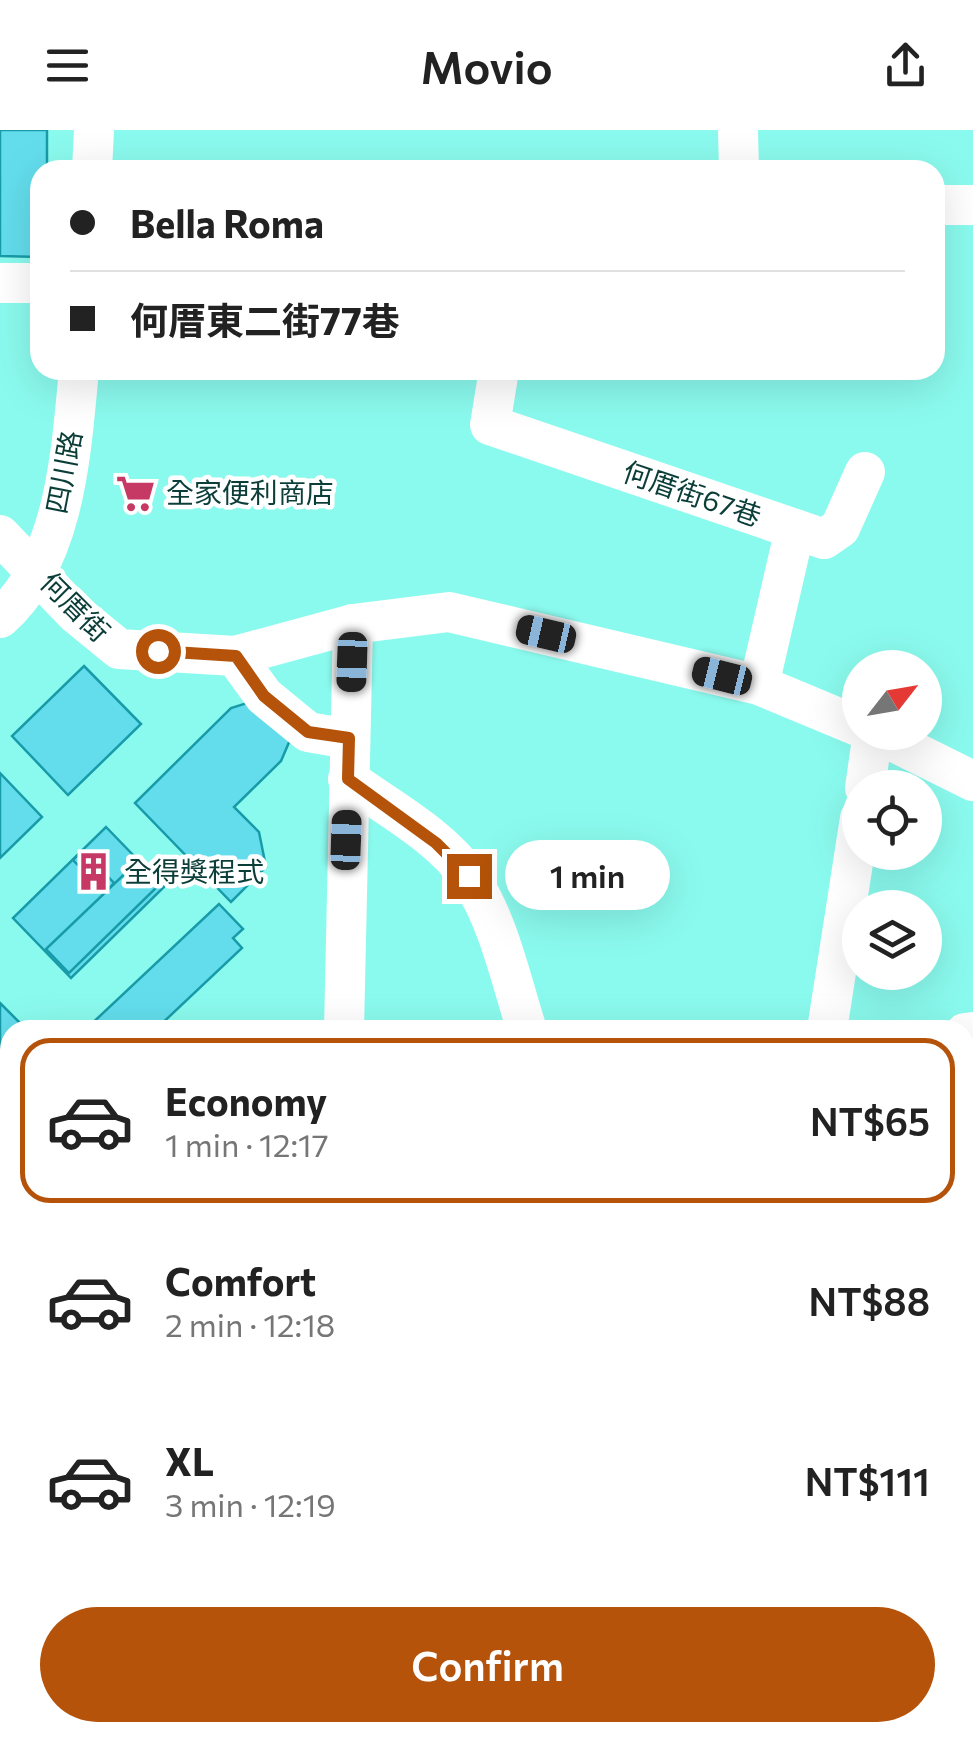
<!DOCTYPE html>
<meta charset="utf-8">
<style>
body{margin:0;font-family:Commissioner,"Noto Sans TC",sans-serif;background:#f6f6f6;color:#222;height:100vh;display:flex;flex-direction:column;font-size:38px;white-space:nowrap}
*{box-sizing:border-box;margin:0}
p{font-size:32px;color:#767676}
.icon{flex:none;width:55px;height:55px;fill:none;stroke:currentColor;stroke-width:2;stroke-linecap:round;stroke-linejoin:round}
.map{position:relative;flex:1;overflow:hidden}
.side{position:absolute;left:0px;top:890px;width:975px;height:722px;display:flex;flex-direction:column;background:#fff;border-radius:30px 30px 0 0;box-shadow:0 10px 40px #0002}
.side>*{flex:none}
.top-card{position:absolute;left:30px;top:30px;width:915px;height:220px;border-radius:30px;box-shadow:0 10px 40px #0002;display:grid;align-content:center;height:220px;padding:0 40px;background:#fff}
.needle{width:65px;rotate:59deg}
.tools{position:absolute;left:842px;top:520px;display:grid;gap:20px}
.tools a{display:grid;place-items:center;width:100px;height:100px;border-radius:50%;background:#fff;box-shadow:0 10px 40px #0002;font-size:50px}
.end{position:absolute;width:45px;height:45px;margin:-22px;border:12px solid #b45309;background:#fff;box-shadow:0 0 0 5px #fff}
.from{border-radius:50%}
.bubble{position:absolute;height:70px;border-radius:35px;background:#fff;box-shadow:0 10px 40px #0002;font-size:32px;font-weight:600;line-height:70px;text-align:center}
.car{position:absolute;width:30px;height:60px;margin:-30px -15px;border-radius:12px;box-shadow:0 0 8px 2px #0007;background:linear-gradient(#222 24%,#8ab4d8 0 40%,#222 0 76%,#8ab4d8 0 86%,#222 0)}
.top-card b{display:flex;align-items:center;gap:35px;height:95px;font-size:38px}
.top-card b+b{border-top:2px solid #e0e0e0}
.top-card i{width:25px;height:25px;background:#222}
ul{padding:18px 0 0;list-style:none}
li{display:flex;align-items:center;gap:30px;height:165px;margin:0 20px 15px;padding:0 20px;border:5px solid transparent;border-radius:30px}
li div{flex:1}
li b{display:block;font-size:38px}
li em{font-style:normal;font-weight:600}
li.on{border-color:#b45309}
li>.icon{width:90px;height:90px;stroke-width:1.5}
.button{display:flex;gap:20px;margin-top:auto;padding:20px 40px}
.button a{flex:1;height:115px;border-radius:60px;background:#b45309;color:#fff;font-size:40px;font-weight:600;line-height:115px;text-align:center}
header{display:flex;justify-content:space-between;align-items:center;height:130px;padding:0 40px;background:#fff;font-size:45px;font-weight:600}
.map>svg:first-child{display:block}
.green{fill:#d8baf8}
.building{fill:#63ddec;stroke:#189ba9;stroke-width:2.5}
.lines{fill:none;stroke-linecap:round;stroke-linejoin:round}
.minor{stroke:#fff;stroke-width:40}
.route{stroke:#b45309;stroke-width:12}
.labels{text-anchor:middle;stroke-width:9;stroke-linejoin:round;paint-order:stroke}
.street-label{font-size:28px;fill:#0b3e39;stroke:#fff}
.poi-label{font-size:28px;fill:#0b3e39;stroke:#fff;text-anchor:start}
</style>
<header><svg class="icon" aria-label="menu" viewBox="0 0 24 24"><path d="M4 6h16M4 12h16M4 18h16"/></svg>Movio<svg class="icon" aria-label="share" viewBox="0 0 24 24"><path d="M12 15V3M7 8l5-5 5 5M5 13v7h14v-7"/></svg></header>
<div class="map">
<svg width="973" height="1611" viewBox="0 0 973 1611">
<rect width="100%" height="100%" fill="#8bfaee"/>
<!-- green -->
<polygon class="green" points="581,1603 791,1602 791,1611 762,1611 761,1607 756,1611 621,1611 615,1607 614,1611 581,1611"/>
<!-- building -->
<g class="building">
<polygon points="0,0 47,0 47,40 40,40 40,127 0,126"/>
<polygon points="84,536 141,594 68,665 12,606"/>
<polygon points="260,569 293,603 281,631 234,677 259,702 266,737 231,772 135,673 231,578"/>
<polygon points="0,643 42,687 0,728"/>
<polygon points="106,697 164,757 71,848 13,788"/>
<polygon points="83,720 114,753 105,763 73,730"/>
<polygon points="137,732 159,755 69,843 46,819"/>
<polygon points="219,774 243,799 233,808 242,818 155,900 85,900"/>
<polygon points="0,873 26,899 10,900 10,914 0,924"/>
<polygon points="137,1602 437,1602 437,1610 137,1611"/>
<rect x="438" y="1602" width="55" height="9"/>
</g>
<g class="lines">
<!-- minor -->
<g class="minor">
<polyline points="738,0 739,40"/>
<polyline points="92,40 94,0"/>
<polyline points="935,75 973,75"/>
<polyline points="0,153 40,153"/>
<polyline points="499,240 490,295 795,399 759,555"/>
<polyline points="795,399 824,409 840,398 865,342"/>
<polyline points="0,405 75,483 119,519 235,526 353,494 449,482 759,555 860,597"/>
<path d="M0,488C66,430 71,321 79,240"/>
<polyline points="235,526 264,566 308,602 349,609"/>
<polyline points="874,602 973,651"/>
<path d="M348,649C388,678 441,706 469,747C499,790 511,851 527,900"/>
<polyline points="865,658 873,602"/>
<polyline points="344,900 353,494"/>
<polyline points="827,900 860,688"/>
<polyline points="965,903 973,902"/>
<polyline points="0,1123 10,1120"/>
<polyline points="965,1134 973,1132"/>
<polyline points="0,1370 10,1368"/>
<polyline points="965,1474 973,1474"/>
<polyline points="858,1602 858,1611"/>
<polyline points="85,1611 100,1607"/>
</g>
</g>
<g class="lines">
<!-- route -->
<polyline class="route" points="158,521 236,526 264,566 308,602 349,608 348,649 436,713 469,746"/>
</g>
<!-- icons -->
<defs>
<symbol id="supermarket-bare" viewBox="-9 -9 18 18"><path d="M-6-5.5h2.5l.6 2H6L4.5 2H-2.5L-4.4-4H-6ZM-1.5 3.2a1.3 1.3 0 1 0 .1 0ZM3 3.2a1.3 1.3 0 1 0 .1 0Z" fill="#c73965" stroke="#fff" stroke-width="2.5" paint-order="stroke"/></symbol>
<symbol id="building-bare" viewBox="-9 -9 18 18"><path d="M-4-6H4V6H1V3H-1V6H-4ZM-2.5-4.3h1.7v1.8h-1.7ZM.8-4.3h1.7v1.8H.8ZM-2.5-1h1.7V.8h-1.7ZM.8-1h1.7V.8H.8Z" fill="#c73965" stroke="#fff" stroke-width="2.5" paint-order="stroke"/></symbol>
</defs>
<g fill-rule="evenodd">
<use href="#supermarket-bare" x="108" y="336" width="55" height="55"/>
<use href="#building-bare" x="66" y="714" width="55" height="55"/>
</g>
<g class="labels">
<!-- street labels -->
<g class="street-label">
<text transform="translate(64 342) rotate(-79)" y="10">四川路</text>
<text transform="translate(692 364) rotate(19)" y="10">何厝街67巷</text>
<text transform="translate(75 477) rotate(45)" y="10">何厝街</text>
</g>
<!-- poi labels -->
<g class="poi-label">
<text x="166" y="373">全家便利商店</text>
<text x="124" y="752">全得獎程式</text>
</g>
</g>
</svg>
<div class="tools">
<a><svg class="needle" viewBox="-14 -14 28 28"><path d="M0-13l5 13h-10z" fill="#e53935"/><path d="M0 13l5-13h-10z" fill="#767676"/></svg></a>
<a><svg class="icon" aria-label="locate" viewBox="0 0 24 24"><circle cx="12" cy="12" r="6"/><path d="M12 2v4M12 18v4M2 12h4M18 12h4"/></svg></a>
<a><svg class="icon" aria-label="layers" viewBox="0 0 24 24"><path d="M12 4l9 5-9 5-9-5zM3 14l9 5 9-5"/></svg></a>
</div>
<i class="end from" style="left:158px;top:521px"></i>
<i class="end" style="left:469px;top:746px"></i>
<div class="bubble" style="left:505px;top:710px;width:165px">1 min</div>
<i class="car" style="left:546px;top:504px;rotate:283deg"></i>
<i class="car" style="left:352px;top:532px;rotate:182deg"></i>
<i class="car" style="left:722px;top:546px;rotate:284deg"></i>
<i class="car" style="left:346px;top:710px;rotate:2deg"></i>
<div class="top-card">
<b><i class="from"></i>Bella Roma</b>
<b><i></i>何厝東二街77巷</b>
</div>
<section class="side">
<ul>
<li class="on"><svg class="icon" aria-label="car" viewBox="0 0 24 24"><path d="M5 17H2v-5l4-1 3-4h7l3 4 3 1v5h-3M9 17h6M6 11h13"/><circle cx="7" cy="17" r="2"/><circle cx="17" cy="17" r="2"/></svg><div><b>Economy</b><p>1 min · 12:17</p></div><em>NT$65</em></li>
<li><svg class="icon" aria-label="car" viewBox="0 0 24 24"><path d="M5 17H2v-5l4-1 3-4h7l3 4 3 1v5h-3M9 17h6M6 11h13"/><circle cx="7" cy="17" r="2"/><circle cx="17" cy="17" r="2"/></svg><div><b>Comfort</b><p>2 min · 12:18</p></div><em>NT$88</em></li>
<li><svg class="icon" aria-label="car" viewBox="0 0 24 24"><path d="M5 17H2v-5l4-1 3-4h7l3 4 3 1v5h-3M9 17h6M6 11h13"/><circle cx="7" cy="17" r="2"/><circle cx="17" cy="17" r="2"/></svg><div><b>XL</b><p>3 min · 12:19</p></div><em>NT$111</em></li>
</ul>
<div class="button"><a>Confirm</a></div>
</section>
</div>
